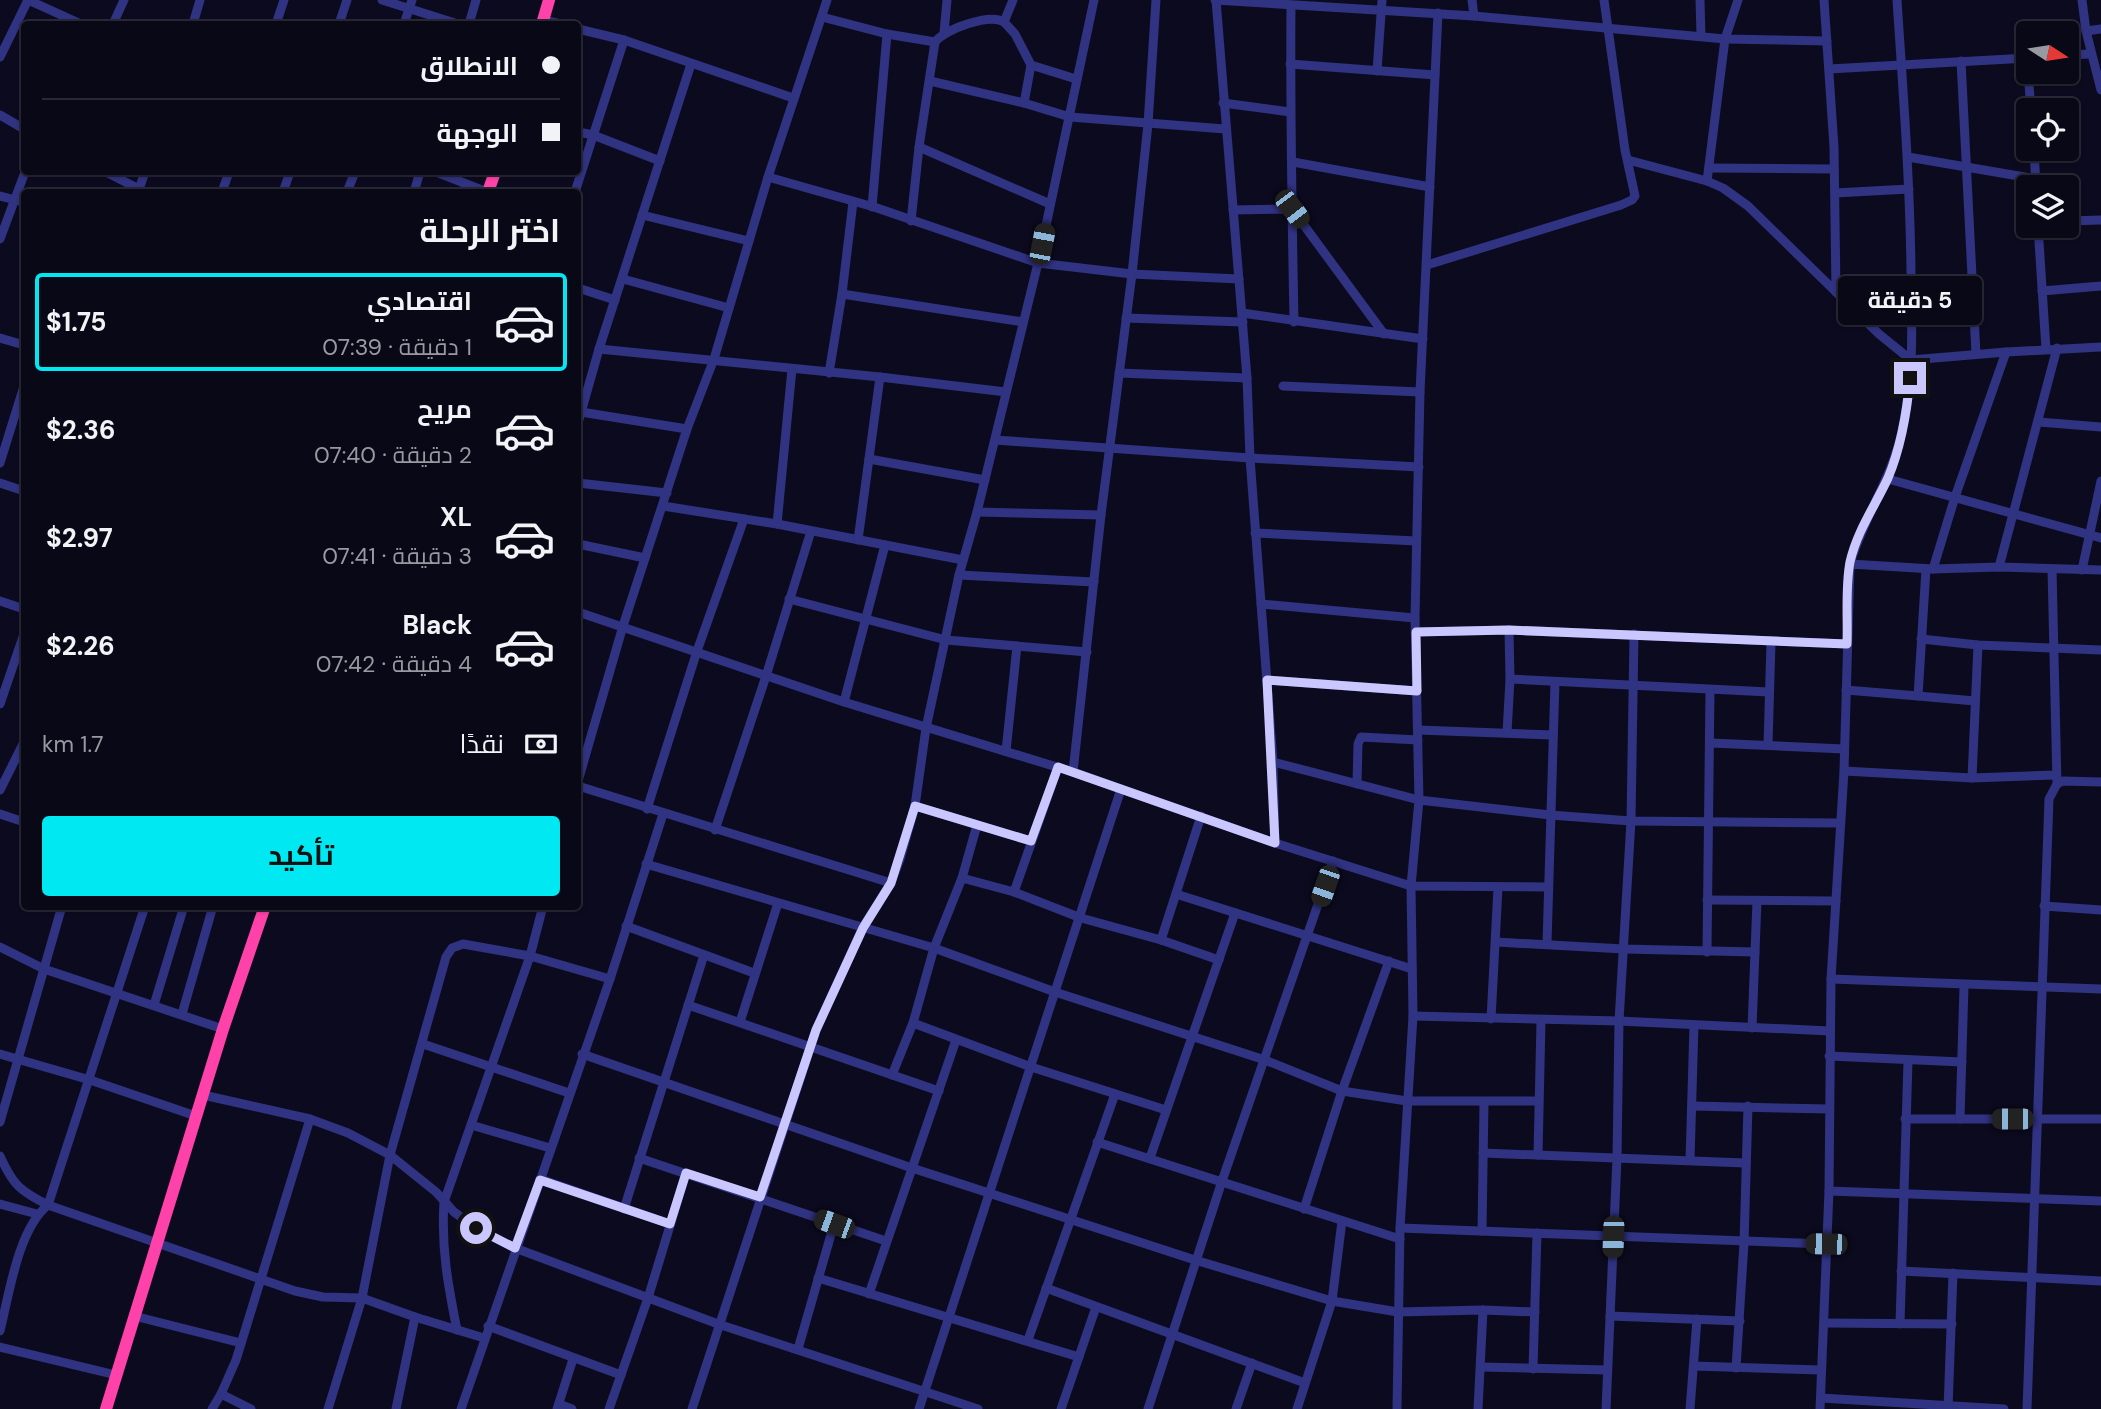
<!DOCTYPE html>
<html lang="ar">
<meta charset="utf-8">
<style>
body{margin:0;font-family:"DM Sans",Cairo,sans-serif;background:#12111f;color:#f1f3f6;direction:rtl;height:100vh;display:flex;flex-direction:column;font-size:26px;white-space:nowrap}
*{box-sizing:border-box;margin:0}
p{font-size:23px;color:#999aa1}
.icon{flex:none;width:38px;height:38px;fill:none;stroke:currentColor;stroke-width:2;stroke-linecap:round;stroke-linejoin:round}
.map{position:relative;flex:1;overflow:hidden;direction:ltr}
.details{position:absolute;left:21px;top:189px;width:560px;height:721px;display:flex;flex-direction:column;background:#090816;border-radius:7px;box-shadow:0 2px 5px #0004,0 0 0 2px #292935;direction:rtl}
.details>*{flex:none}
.guide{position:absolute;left:21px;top:21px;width:560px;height:154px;border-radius:7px;box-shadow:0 2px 5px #0004,0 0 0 2px #292935;direction:rtl;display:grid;align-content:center;height:154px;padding:0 21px;background:#090816}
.needle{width:46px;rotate:102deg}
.tools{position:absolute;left:2016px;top:21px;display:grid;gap:14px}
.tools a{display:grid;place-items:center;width:63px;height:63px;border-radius:7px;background:#090816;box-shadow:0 2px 5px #0004,0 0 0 2px #292935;font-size:35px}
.end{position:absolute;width:32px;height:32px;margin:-16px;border:9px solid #cac7ff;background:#111;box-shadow:0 0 0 4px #111}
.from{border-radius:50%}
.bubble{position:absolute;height:49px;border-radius:7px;background:#090816;box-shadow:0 2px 5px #0004,0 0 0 2px #292935;font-size:23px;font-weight:700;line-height:49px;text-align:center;direction:rtl}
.car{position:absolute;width:21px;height:42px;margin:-21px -10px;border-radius:9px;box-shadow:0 0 5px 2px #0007;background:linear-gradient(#222 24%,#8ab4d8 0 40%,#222 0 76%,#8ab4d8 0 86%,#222 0)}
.guide b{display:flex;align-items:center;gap:24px;height:66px;font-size:26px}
.guide b+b{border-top:2px solid #292935}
.guide i{width:18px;height:18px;background:#f1f3f6}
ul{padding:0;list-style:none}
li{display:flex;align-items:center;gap:21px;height:98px;margin:0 14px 10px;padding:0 7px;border:4px solid transparent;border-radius:7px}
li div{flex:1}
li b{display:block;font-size:26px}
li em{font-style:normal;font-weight:700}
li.current{border-color:#00e9f2}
li>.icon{width:63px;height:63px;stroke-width:1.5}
h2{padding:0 21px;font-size:32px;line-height:84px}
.pay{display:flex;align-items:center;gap:18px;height:77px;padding:0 21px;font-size:26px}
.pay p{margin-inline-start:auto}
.cta{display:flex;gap:14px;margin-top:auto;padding:14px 21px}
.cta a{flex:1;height:80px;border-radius:7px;background:#00e9f2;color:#111;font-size:28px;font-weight:700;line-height:80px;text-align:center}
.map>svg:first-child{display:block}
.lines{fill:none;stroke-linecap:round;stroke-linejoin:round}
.minor{stroke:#303282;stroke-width:9}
.highway{stroke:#ff42a9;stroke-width:12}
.route{stroke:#cac7ff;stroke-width:9}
</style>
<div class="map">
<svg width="2101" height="1409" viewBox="0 0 2101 1409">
<rect width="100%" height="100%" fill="#0c0a1e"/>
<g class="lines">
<!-- minor -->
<g class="minor">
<polyline points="28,0 81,24"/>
<polyline points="382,0 458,24"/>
<polyline points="1013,0 1004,22 1015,34 1031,65 1076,79"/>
<polyline points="1215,0 1474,16 1725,39 1827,41"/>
<polyline points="1216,0 1247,378 1250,458 1273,762 1275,843"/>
<polyline points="1472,0 1474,16"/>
<polyline points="1700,0 1701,36"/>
<polyline points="1824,0 1834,147 1836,292"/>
<polyline points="2082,0 2086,31 2101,90"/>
<path d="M1291,6C1290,111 1292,216 1294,322"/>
<polyline points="822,17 887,34 935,42"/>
<polyline points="543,20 561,24"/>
<polyline points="113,24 124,0"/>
<polyline points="193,24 200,0"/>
<polyline points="276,24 284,0"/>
<polyline points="339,24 347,0"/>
<polyline points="404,24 412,0"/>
<polyline points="469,24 476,0"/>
<polyline points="578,29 624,40 793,98"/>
<polyline points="2086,31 2101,29"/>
<polyline points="944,33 947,0"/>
<polyline points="2067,55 2091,54"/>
<polyline points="0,57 28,0"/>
<polyline points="1961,61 1976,354"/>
<polyline points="1290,64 1435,75"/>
<polyline points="1829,69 2028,58"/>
<polyline points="1377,71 1382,0"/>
<polyline points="2028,72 2031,110"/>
<polyline points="930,81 1024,103 1070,117 1225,129"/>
<polyline points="1024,103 1031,65"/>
<polyline points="1223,103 1290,112"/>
<polyline points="0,115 24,129"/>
<polyline points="578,132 593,135 660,161"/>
<polyline points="919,147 1050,204"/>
<polyline points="2034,149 2036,187"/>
<polyline points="1908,157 2036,179"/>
<polyline points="1628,160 1707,181 1723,188 1748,206 1879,334 1911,360 2006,352 2101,347"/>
<polyline points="1293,162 1430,187"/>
<polyline points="1709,168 1834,169"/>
<polyline points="106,172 139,189"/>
<polyline points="436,172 487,192"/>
<polyline points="768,177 874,207 1038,263 1132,274 1239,279"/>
<polyline points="1707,181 1725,39 1738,0"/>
<polyline points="138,192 145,172"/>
<polyline points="222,192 229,172"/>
<polyline points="283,192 290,172"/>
<polyline points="347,192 355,172"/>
<polyline points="414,192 420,172"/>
<polyline points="575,192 624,40"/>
<polyline points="1835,193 1909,189"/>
<polyline points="0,196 24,202"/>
<polyline points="872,207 887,34"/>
<polyline points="1233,210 1292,209 1384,334"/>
<polyline points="642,215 749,241"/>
<path d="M911,221L919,147L935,42C946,29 989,13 1004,22"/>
<polyline points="2067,221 2101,220"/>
<polyline points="2038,226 2046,349"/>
<polyline points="0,239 25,172"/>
<polyline points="1427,265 1621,205 1632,200 1635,196 1625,150 1604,0"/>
<polyline points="623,279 729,308"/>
<polyline points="578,288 615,300"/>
<polyline points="2042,291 2101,286"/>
<polyline points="842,294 1023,322"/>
<polyline points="1242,313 1423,339"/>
<polyline points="1126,318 1243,322"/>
<polyline points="0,338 24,345"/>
<polyline points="599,349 880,377 1006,392"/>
<polyline points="829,373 842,294 853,202"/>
<polyline points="1119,373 1247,378"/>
<polyline points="1283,386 1420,392"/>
<polyline points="581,412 687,429"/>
<polyline points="2039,422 2101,427"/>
<polyline points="578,423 599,349 691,64"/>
<polyline points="995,440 1250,458 1419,467"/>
<polyline points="869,459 985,480"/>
<polyline points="0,463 24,386"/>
<polyline points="1888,479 2101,538"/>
<polyline points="0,483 24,491"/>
<polyline points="578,483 667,493"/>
<polyline points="663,506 777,524 963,560"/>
<polyline points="977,512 1101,515"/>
<polyline points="777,524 792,369"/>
<polyline points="1255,533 1416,541"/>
<polyline points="858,540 880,377"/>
<polyline points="578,544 645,558"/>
<path d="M1850,564C1863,518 1892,479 1902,431C1914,378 1912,325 1911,272C1910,181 1903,91 1897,0"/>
<polyline points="1999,567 2057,348"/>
<polyline points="1933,569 1955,497 2006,352"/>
<polyline points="2052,569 2057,784"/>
<polyline points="2082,570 2101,481"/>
<polyline points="959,575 1094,582"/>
<polyline points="789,599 946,640 1087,652"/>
<polyline points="0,601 24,609"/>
<polyline points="1261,604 1415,618"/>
<polyline points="578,612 844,702 1073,772 1275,843 1411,886 1548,887"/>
<polyline points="1416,632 1509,630 1847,644"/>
<polyline points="1921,639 1978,645 2101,650"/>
<polyline points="1510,679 1769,692"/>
<polyline points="1267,680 1417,691"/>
<polyline points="1846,690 1918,696 1926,569"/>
<polyline points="1918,696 1975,701"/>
<polyline points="844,702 885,545"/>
<polyline points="0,704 24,634"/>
<polyline points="1418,730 1553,735"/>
<polyline points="1507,733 1510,679 1509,630"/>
<polyline points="1711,743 1844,749"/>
<polyline points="1768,745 1771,642"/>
<polyline points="1006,751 1017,646"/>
<polyline points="1273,762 1419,800 1550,815 1631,821 1840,823"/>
<polyline points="1844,771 1972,778 2056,775"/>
<polyline points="1073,772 1101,515 1132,274 1148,124 1156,0"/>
<polyline points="1972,778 1978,645"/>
<polyline points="578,781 623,626 687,429 714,359 768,177 827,0"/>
<polyline points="1357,784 1358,744 1361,737 1418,740"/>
<polyline points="578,786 891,883"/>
<polyline points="0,790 24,742"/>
<polyline points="915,806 1031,841"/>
<polyline points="647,809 697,651 744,519"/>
<polyline points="0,814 24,822"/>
<polyline points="715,830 766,676 811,531"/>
<polyline points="646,864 934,948 1055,992 1265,1060 1342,1091 1407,1101 1538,1101"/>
<polyline points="962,878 1014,892 1081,918 1161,940 1219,960"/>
<polyline points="1014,892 1058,767"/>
<polyline points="1176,894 1412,969"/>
<polyline points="1707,900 1836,901"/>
<polyline points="2044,906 2101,910"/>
<polyline points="626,926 754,973"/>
<polyline points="1161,940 1201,816"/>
<polyline points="1496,942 1624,949 1755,952"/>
<polyline points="1547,943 1555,682"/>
<polyline points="0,947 44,969 223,1029"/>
<polyline points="1707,952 1710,690"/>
<polyline points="1831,979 2101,989"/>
<polyline points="154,1005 184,906"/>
<polyline points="688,1005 939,1091"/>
<polyline points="182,1014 213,906"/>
<polyline points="1413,1016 1619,1021 1830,1031"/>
<polyline points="1491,1019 1498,888"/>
<polyline points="740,1022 778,903"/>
<polyline points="913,1023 1031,1067 1166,1110"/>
<polyline points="1752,1028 1757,901"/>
<polyline points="423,1044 569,1093"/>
<polyline points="0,1054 90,1080 196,1116"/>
<polyline points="582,1054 912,1168 1195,1260 1332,1301 1398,1312 1483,1310 1535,1312"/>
<polyline points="1829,1056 1962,1062"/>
<polyline points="892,1075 913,1023 934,948 962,878 977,825"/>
<polyline points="203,1095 310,1119 348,1133 390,1155 436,1192 454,1212 476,1228 515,1248 718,1324 978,1409"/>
<polyline points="1692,1106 1829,1109"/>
<polyline points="1905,1119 2101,1119"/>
<polyline points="1960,1119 1964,986"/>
<polyline points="0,1122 62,906"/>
<polyline points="471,1125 550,1148"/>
<polyline points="1097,1142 1400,1239"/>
<polyline points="1483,1153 1745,1163"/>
<polyline points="1538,1155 1541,1021"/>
<path d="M0,1156C13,1185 20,1191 48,1205L295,1291L323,1297L362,1298L415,1317L484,1338"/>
<polyline points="639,1158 886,1241"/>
<polyline points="1150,1158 1235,913"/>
<polyline points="1690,1160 1694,1025"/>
<polyline points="540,1179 670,1224"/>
<polyline points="1829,1191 2101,1201"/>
<polyline points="0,1204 37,1214"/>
<polyline points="624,1209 704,955"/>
<polyline points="1304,1209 1342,1091 1389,961"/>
<polyline points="1400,1228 1826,1244"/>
<polyline points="1482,1231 1484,1102"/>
<polyline points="1901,1271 2101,1281"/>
<polyline points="818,1278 1079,1357"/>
<polyline points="1046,1288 1305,1383"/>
<polyline points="869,1294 956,1040"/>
<polyline points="134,1316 241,1343"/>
<polyline points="1610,1316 1740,1321"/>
<polyline points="1824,1323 1952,1324"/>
<polyline points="1900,1324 1908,1061"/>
<polyline points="488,1326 621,1375"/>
<path d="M457,1330C448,1285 441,1248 444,1202L530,956L543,906"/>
<path d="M0,1331C9,1295 18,1229 48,1205L145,906"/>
<polyline points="1028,1340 1115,1094"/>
<polyline points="0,1347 116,1375"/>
<polyline points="798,1349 834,1224"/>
<polyline points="1694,1366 1821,1370"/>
<polyline points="1481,1367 1607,1370"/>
<polyline points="1736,1368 1744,1243 1748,1106"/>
<polyline points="1533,1369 1537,1233"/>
<polyline points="221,1394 251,1409"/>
<polyline points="1821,1398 2004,1409"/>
<polyline points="559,1404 572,1409"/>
<polyline points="212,1409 221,1394 236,1360 310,1119"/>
<polyline points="328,1409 362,1298 390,1155 446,957 452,948 463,944 530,956 610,979"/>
<polyline points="396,1409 415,1317"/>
<polyline points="461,1409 610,979 663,814"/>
<polyline points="557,1409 573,1359"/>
<polyline points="609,1409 648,1298 686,1173"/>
<polyline points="692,1409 816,1030 863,927 891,883 900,859 915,806 926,728 959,575 977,512 1038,263 1094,0"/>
<polyline points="919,1409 1121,789"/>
<polyline points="1061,1409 1096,1307"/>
<polyline points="1148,1409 1222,1181 1333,861"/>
<polyline points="1236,1409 1252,1363"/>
<polyline points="1297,1409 1332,1301 1342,1221"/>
<polyline points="1397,1409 1400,1228 1413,1016 1411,886 1419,800 1415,618 1420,392 1438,13"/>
<polyline points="1478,1409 1483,1310"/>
<polyline points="1606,1409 1617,1158 1619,1021 1631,821 1634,634"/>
<polyline points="1690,1409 1697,1319"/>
<polyline points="1820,1409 1829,1191 1831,979 1844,771 1850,564 1933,569 1999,567 2101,570"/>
<polyline points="1948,1409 1953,1273"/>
<polyline points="2027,1409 2049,799 2057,784 2063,781 2101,782"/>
</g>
<!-- highway -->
<g class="highway">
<polyline points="542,24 549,0"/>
<polyline points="488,192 495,172"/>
<polyline points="106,1409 223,1029 265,906"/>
</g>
</g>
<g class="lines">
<!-- route -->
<path class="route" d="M476,1228L515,1248L540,1180L670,1224L686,1173L760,1197L816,1030L863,928L891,883L915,806L1031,841L1058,767L1275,843L1267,680L1417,691L1416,632L1509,630L1847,644C1848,618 1845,588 1850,562C1857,531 1875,506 1888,478C1901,447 1907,412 1910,378"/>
</g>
</svg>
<div class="tools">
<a><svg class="needle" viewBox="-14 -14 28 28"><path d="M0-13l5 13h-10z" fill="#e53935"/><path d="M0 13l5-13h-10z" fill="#999aa1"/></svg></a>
<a><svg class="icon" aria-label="locate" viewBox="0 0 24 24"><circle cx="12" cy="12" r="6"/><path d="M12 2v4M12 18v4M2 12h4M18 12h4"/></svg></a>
<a><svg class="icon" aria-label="layers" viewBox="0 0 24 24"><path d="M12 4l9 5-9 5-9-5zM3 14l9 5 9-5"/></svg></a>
</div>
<i class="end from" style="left:476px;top:1228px"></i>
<i class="end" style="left:1910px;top:378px"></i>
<div class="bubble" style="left:1838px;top:276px;width:144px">5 دقيقة</div>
<i class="car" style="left:1292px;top:209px;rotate:143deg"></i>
<i class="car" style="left:1042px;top:244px;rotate:11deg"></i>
<i class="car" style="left:1325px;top:886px;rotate:199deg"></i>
<i class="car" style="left:2012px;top:1119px;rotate:270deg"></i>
<i class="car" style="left:834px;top:1224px;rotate:290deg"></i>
<i class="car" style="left:1613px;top:1237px;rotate:182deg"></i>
<i class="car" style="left:1826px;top:1244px;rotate:271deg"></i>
<div class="guide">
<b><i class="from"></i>الانطلاق</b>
<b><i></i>الوجهة</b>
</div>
<section class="details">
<h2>اختر الرحلة</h2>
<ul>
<li class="current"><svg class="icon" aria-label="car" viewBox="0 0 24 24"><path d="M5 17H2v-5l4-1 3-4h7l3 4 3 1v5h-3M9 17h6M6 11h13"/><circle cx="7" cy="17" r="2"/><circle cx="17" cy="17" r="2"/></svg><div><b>اقتصادي</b><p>1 دقيقة · 07:39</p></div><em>$1.75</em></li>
<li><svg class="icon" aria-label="car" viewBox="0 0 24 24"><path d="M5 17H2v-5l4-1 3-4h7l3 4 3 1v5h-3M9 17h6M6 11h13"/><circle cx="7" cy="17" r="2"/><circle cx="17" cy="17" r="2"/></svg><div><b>مريح</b><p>2 دقيقة · 07:40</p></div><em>$2.36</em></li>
<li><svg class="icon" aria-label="car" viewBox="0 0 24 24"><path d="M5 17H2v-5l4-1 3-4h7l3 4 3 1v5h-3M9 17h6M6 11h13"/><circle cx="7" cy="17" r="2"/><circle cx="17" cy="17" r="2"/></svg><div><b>XL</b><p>3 دقيقة · 07:41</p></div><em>$2.97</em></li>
<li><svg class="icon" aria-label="car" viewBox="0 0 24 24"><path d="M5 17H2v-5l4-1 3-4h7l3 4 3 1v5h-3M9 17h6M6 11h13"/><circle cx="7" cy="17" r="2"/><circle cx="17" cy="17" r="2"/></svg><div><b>Black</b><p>4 دقيقة · 07:42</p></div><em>$2.26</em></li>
</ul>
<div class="pay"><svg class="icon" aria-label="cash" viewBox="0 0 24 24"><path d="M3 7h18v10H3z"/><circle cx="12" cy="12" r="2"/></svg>نقدًا<p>1.7 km</p></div>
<div class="cta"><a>تأكيد</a></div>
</section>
</div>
